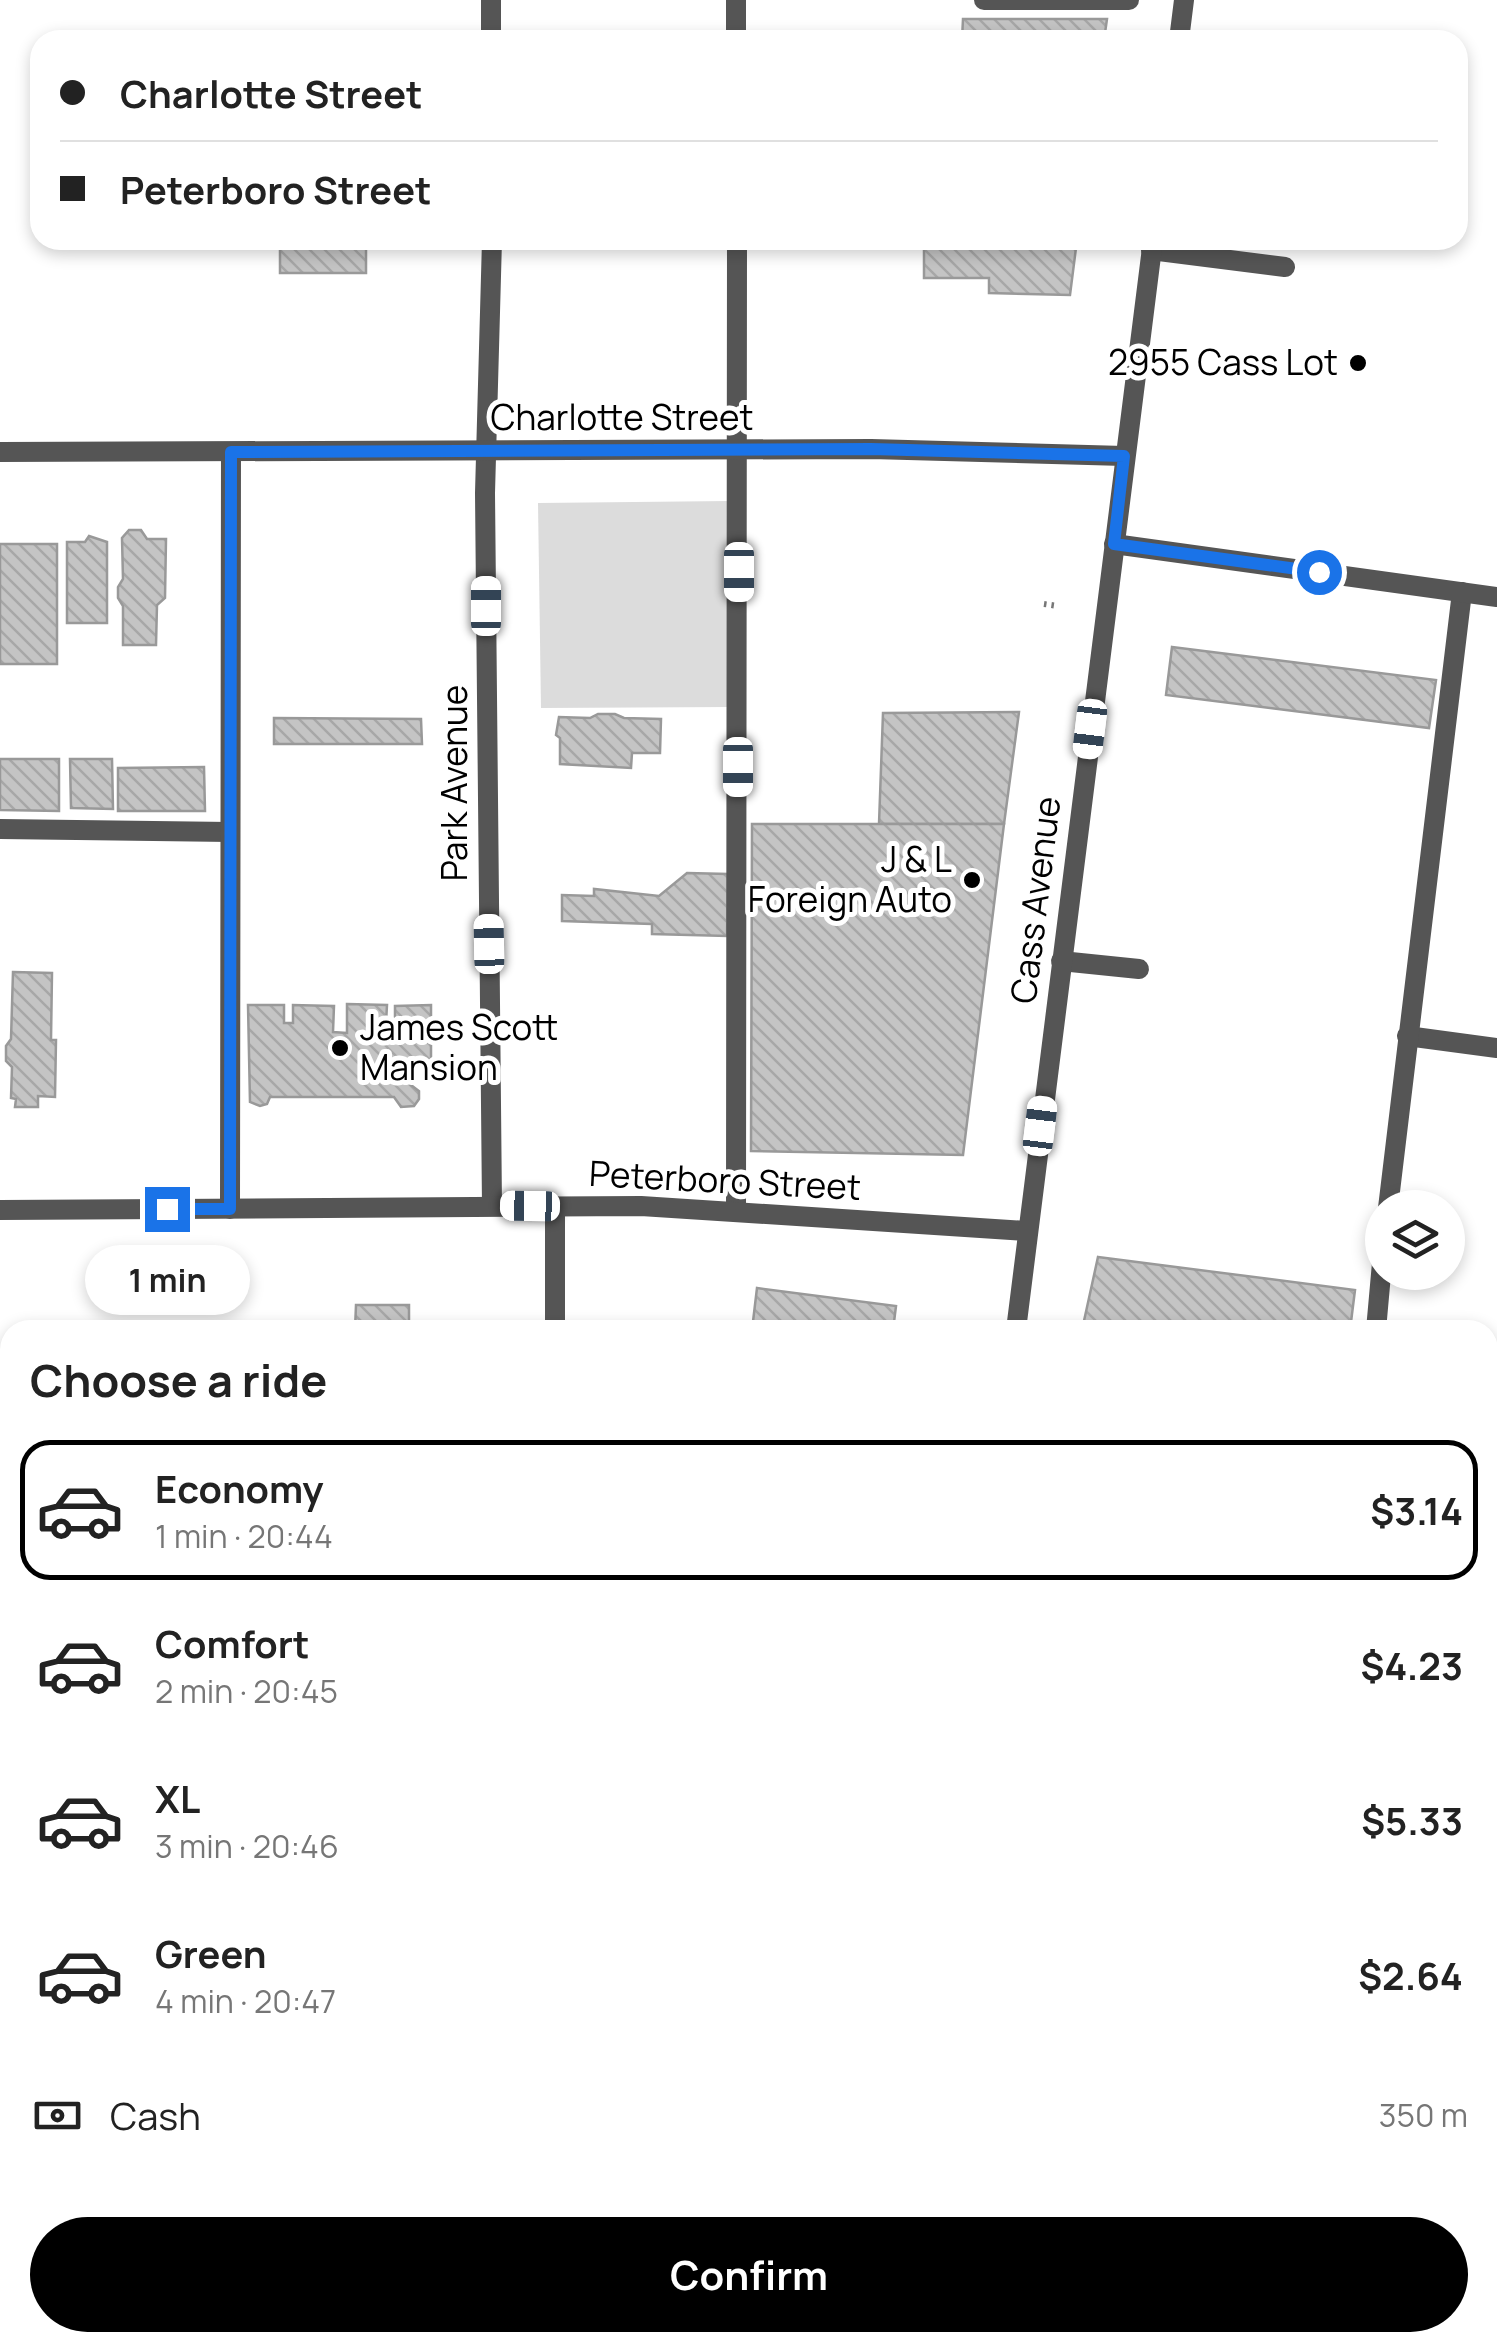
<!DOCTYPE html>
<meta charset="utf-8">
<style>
body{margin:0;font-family:Manrope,sans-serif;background:#f2f2f2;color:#222;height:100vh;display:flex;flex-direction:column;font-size:38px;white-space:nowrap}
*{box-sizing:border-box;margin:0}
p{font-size:32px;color:#767676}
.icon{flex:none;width:55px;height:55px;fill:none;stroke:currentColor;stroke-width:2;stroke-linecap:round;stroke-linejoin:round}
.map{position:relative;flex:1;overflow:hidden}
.side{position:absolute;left:0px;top:1320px;width:1498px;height:1032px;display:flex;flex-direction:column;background:#fff;border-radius:30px 30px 0 0;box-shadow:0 5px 15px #0003}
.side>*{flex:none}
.top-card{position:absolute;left:30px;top:30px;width:1438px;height:220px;border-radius:30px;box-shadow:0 5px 15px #0003;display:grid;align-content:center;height:220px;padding:0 30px;background:#fff}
.fabs{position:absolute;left:1365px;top:1190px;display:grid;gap:20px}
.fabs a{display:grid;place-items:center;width:100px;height:100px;border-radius:50%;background:#fff;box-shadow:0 5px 15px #0003;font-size:50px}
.end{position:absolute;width:45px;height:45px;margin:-22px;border:12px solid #1a73e8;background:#fff;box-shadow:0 0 0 5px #fff}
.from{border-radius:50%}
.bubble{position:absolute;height:70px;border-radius:35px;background:#fff;box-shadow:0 5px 15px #0003;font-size:32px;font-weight:700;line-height:70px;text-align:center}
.car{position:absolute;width:30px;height:60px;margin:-30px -15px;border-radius:12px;box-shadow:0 0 8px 2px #0007;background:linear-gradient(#fff 24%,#345 0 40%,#fff 0 76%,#345 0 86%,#fff 0)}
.top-card b{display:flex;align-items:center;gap:35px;height:95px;font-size:38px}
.top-card b+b{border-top:2px solid #e0e0e0}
.top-card i{width:25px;height:25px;background:#222}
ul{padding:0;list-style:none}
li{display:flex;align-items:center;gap:30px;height:140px;margin:0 20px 15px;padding:0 10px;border:5px solid transparent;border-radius:30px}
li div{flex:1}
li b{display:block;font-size:38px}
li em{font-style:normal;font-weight:700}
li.active{border-color:#000}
li>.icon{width:90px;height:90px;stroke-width:1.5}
h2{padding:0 30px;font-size:45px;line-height:120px}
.pay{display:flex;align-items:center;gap:25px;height:110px;padding:0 30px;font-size:38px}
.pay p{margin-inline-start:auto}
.cta{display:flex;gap:20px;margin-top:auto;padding:20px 30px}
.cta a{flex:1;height:115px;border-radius:60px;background:#000;color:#fff;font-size:40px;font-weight:700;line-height:115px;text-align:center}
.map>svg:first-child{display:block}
.green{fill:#dcdcdc}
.building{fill:url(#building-back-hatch);stroke:#999;stroke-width:2.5}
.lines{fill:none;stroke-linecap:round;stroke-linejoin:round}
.path{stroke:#777;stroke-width:6;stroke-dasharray:2.5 5;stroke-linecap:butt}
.service{stroke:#555;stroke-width:20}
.minor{stroke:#555;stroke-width:20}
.tertiary{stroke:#555;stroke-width:20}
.secondary{stroke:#222;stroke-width:20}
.route{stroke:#1a73e8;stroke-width:12}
.poi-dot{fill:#000;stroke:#fff;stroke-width:4}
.labels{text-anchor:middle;stroke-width:10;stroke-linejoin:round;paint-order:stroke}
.poi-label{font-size:35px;fill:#000;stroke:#fff;text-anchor:end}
.street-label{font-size:35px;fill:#000;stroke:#fff}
</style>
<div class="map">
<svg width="1497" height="2351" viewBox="0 0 1497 2351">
<defs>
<pattern id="building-back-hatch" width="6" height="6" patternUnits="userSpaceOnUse" patternTransform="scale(2.5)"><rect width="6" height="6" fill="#c4c4c4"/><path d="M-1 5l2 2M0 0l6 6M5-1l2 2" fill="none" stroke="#a7a7a7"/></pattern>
</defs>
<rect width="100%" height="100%" fill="#fff"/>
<!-- green -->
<g class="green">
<polygon points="730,501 731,707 541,708 538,503"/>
<polygon points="5,2008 10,2008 10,2342 166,2343 132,2351 3,2351"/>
</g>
<!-- building -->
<g class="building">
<polygon points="963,19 1107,19 1104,40 962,40"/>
<rect x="280" y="240" width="86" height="33"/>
<polygon points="924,240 1077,240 1070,295 989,293 989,278 924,278"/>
<polygon points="129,530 141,530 147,539 166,539 165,598 157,605 156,645 123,645 123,606 118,598 118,587 123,579 122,538"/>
<polygon points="89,536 107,542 107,623 67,623 67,542 85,542"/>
<rect x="0" y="544" width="57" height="120"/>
<polygon points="1172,647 1436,680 1429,728 1166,695"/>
<polygon points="1019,712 1004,824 879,824 883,713"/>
<polygon points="598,714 615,714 624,718 661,719 660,753 632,753 631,768 560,764 560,738 556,735 559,717 590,718"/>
<polygon points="274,718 421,719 422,744 274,744"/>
<polygon points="0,759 59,759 59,811 0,810"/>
<polygon points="70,759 112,759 113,809 71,808"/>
<polygon points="204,767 205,811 118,811 118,768"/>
<polygon points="752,824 1004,824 963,1155 751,1151"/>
<polygon points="687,873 728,874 727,936 652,934 652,924 562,921 562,895 594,896 594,889 659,896"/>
<polygon points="13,972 52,973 51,1040 56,1040 55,1097 38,1096 38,1107 15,1107 16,1099 11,1098 12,1067 6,1061 6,1046 11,1039"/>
<polygon points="347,1004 387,1005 386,1023 395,1022 395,1006 431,1005 431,1063 411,1063 411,1078 407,1082 419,1091 419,1099 414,1106 401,1107 394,1097 270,1097 267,1104 260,1106 250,1102 248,1005 284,1005 284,1023 293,1023 293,1005 334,1006 333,1032 347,1033"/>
<polygon points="1098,1257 1355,1290 1350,1330 1082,1330"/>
<polygon points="757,1288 896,1306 893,1330 752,1330"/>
<polygon points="356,1305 409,1305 409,1330 355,1330"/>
<rect x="0" y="1790" width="10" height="129"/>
<polygon points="1488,2130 1497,2131 1497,2276 1490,2275 1488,2281"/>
</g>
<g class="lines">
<!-- path -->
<polyline class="path" points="1044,604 1058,606"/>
<!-- service -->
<g class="service">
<polyline points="736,0 736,40"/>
<polyline points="984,0 1129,0"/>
<polyline points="1151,250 1285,267"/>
<polyline points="0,829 230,832"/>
<polyline points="1061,961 1139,969"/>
<polyline points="1407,1036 1497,1048"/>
<polyline points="555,1206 555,1330"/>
<polyline points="1388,1208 1462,592"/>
<polyline points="230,1209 231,452"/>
<polyline points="736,1212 737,240"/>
<polyline points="1376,1330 1382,1263"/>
<polyline points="0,1592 10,1592"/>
<polyline points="1488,1945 1497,1946"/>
<polyline points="1242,2351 1243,2342"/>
</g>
<!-- minor -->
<g class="minor">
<polyline points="491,0 491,40"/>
<polyline points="492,240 485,493 492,1206"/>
<polyline points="0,452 871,449 1124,456"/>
<polyline points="1114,544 1497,597"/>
<polyline points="1488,1495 1497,1496"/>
<polyline points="0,1963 10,1963"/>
</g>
<!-- tertiary -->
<g class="tertiary">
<polyline points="1179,40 1184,0"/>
<polyline points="0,1210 641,1206 1027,1231"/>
<polyline points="1016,1330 1153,240"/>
<polyline points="890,2351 891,2342"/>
</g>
<!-- secondary -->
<g class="secondary">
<polyline points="1157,2342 1219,2351"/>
<polyline points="325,2351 354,2342"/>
<polyline points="519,2351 520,2342"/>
<polyline points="982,2351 1114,2342"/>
</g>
</g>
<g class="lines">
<!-- route -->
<polyline class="route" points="167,1209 230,1209 231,452 871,449 1124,456 1114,544 1319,572"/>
</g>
<!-- markers -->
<g class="poi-dot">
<circle cx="1358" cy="363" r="10"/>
<circle cx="972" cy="880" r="10"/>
<circle cx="340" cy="1048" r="10"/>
</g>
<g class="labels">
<!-- poi labels -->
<g class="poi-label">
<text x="1338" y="375">2955 Cass Lot</text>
<text x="952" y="872">J &amp; L<tspan x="952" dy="40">Foreign Auto</tspan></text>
<text x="360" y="1040" text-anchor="start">James Scott<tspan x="360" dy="40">Mansion</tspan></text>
</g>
<!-- street labels -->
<g class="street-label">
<text x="622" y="430">Charlotte Street</text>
<text transform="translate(455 783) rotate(-90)" y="12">Park Avenue</text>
<text transform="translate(1036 900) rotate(-83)" y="12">Cass Avenue</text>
<text transform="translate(725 1181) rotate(3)" y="12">Peterboro Street</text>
</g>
</g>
</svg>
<div class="fabs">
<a><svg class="icon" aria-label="layers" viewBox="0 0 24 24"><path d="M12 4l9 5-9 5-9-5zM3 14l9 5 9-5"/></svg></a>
</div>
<i class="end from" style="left:1319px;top:572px"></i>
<i class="end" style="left:167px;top:1209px"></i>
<div class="bubble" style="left:85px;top:1245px;width:165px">1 min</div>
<i class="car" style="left:739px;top:572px;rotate:180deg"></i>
<i class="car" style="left:486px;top:606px;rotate:0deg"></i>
<i class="car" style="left:1090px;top:729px;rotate:187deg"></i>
<i class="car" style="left:738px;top:767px;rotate:180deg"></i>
<i class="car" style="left:489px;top:944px;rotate:359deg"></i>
<i class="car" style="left:1040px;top:1126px;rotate:7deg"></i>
<i class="car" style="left:530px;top:1206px;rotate:271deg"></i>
<div class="top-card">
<b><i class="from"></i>Charlotte Street</b>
<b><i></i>Peterboro Street</b>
</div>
<section class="side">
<h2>Choose a ride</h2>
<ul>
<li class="active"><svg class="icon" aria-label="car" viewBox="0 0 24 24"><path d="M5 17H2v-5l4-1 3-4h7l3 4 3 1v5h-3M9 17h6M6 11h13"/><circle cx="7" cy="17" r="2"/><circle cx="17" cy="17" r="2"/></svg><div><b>Economy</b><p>1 min · 20:44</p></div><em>$3.14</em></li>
<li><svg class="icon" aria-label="car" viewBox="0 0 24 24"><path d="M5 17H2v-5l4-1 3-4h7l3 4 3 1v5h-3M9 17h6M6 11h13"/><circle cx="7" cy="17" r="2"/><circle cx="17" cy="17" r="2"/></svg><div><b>Comfort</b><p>2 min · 20:45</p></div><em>$4.23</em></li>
<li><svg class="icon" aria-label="car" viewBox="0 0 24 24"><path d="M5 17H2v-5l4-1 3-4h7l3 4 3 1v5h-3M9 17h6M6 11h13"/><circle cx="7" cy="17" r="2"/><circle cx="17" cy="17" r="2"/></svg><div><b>XL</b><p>3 min · 20:46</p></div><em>$5.33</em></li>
<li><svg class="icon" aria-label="car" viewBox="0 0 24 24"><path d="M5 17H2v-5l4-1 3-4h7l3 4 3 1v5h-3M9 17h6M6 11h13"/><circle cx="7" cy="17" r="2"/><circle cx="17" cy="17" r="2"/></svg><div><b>Green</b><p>4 min · 20:47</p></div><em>$2.64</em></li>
</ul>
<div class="pay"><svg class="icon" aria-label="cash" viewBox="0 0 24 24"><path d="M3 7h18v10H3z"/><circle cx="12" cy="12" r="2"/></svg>Cash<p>350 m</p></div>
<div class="cta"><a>Confirm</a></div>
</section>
</div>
